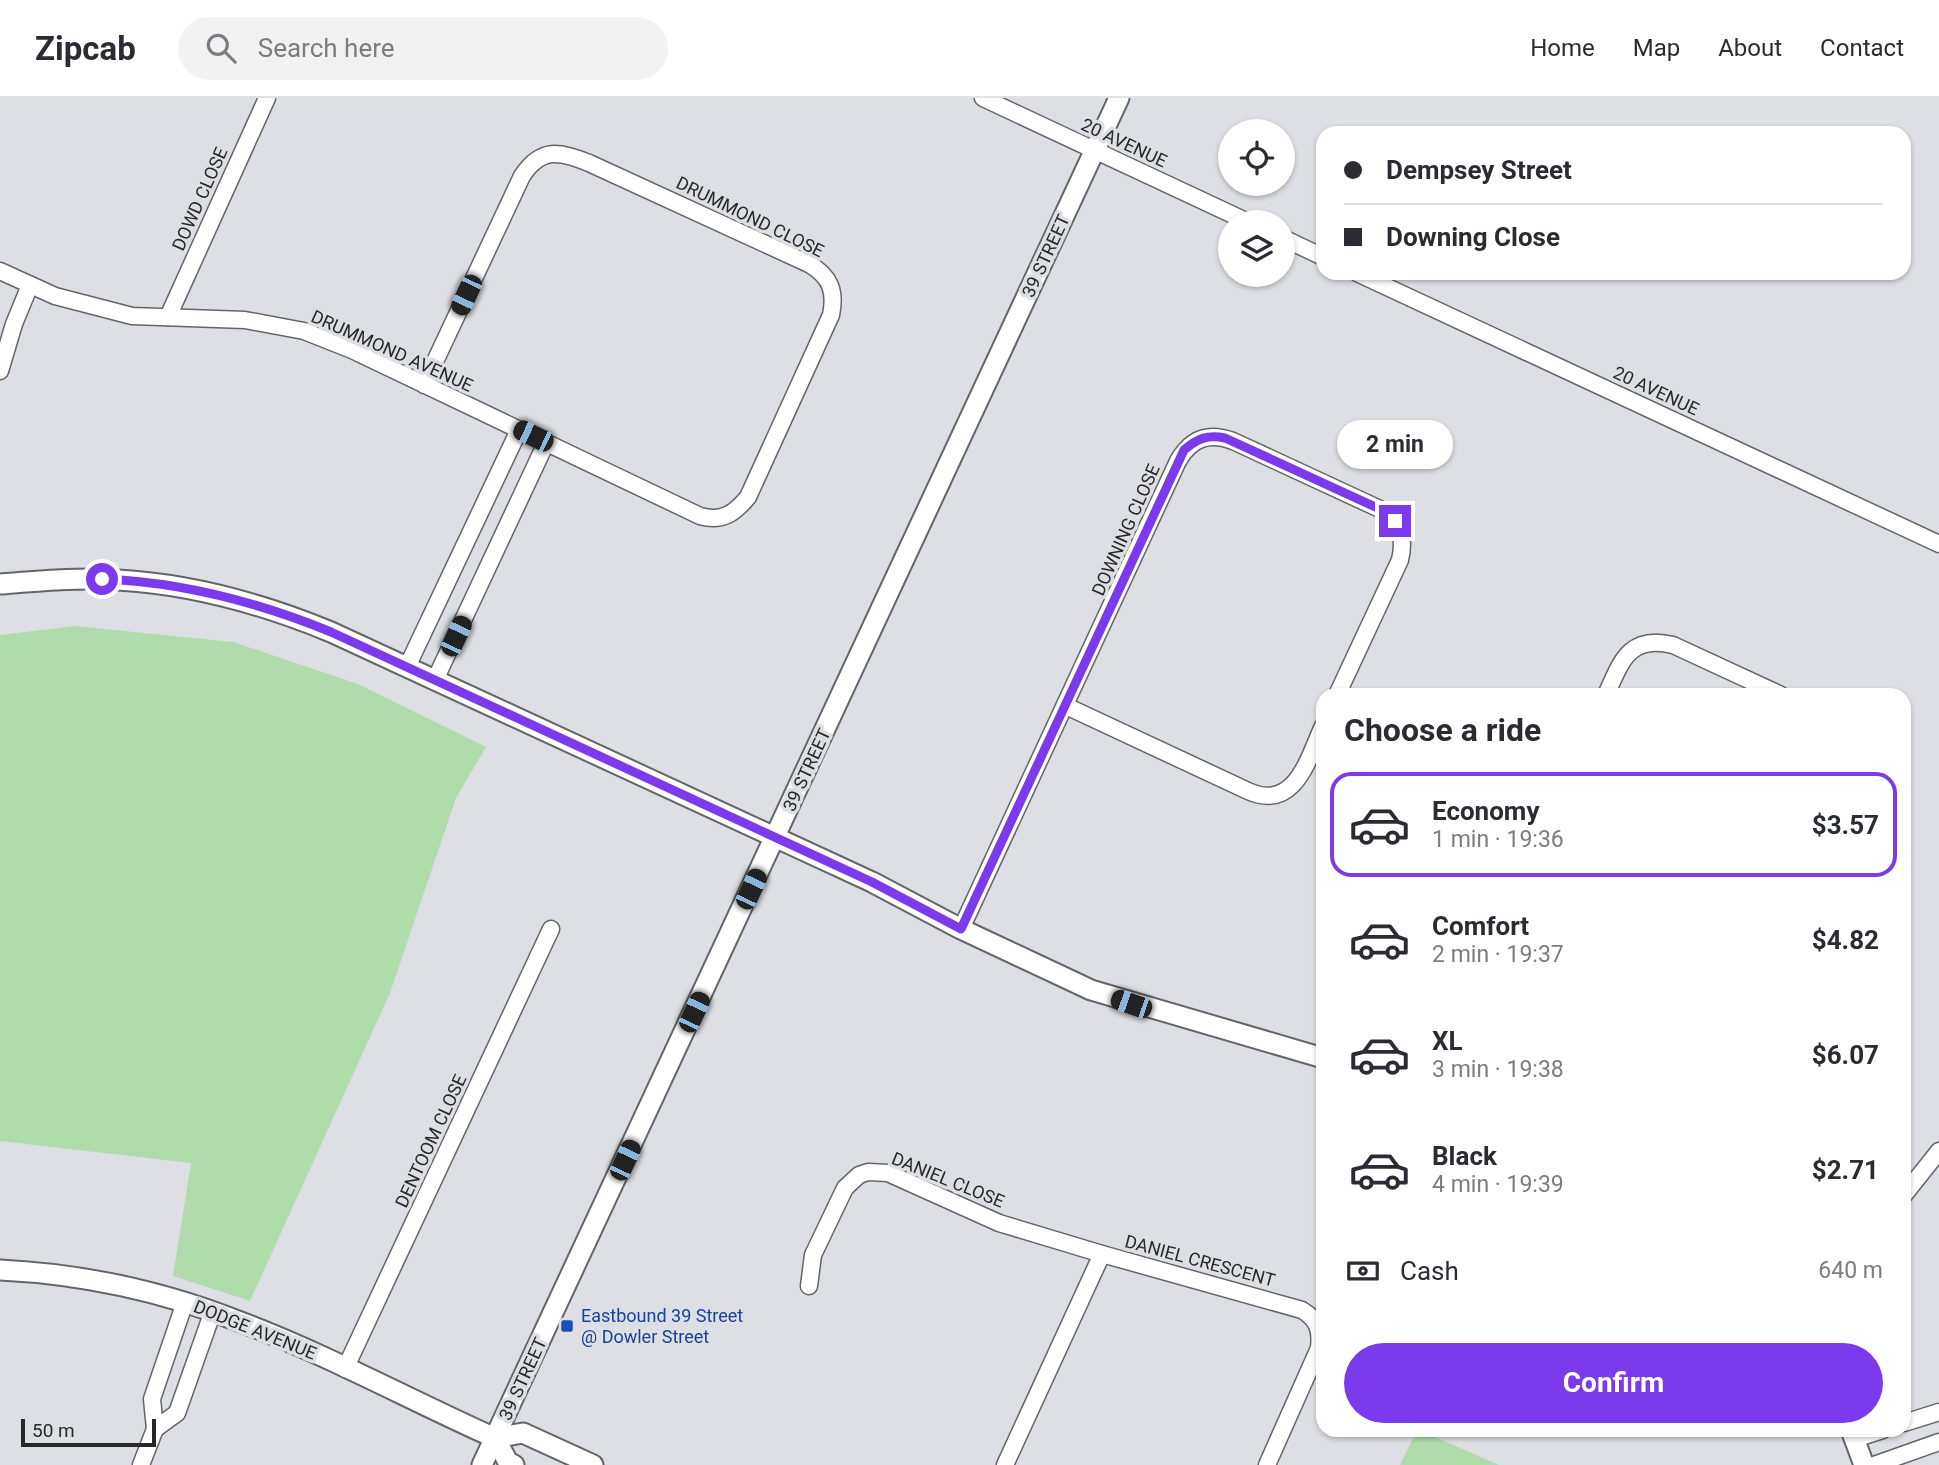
<!DOCTYPE html>
<meta charset="utf-8">
<style>
body{margin:0;font-family:Roboto,sans-serif;background:#f2f2f3;color:#2b2b33;height:100vh;display:flex;flex-direction:column;font-size:26px;white-space:nowrap}
*{box-sizing:border-box;margin:0}
p{font-size:23px;color:#7c7c81}
.icon{flex:none;width:38px;height:38px;fill:none;stroke:currentColor;stroke-width:2;stroke-linecap:round;stroke-linejoin:round}
.map{position:relative;flex:1;overflow:hidden}
.side{position:absolute;left:1316px;top:590px;width:595px;height:749px;display:flex;flex-direction:column;background:#fff;border-radius:21px;box-shadow:0 2px 5px #0004}
.side>*{flex:none}
.banner{position:absolute;left:1316px;top:28px;width:595px;height:154px;border-radius:21px;box-shadow:0 2px 5px #0004;display:grid;align-content:center;height:154px;padding:0 28px;background:#fff}
.controls{position:absolute;left:1218px;top:21px;display:grid;gap:14px}
.controls a{display:grid;place-items:center;width:77px;height:77px;border-radius:50%;background:#fff;box-shadow:0 2px 5px #0004;font-size:35px}
.scale{position:absolute;left:21px;bottom:18px;width:135px;box-sizing:border-box;padding-left:7px;border:4px solid #272829;border-top:0;font-size:19px;line-height:24px;white-space:nowrap;color:#272829;-webkit-text-stroke:5px #dddfe4;paint-order:stroke}
.end{position:absolute;width:32px;height:32px;margin:-16px;border:9px solid #7c3aed;background:#fff;box-shadow:0 0 0 4px #fff}
.from{border-radius:50%}
.bubble{position:absolute;height:49px;border-radius:24px;background:#fff;box-shadow:0 2px 5px #0004;font-size:23px;font-weight:700;line-height:49px;text-align:center}
.car{position:absolute;width:21px;height:42px;margin:-21px -10px;border-radius:9px;box-shadow:0 0 5px 2px #0007;background:linear-gradient(#222 24%,#8ab4d8 0 40%,#222 0 76%,#8ab4d8 0 86%,#222 0)}
.banner b{display:flex;align-items:center;gap:24px;height:66px;font-size:26px}
.banner b+b{border-top:2px solid #e1e1e2}
.banner i{width:18px;height:18px;background:#2b2b33}
ul{padding:0;list-style:none}
li{display:flex;align-items:center;gap:21px;height:105px;margin:0 14px 10px;padding:0 14px;border:4px solid transparent;border-radius:21px}
li div{flex:1}
li b{display:block;font-size:26px}
li em{font-style:normal;font-weight:700}
li.active{border-color:#7c3aed}
li>.icon{width:63px;height:63px;stroke-width:1.5}
h2{padding:0 28px;font-size:32px;line-height:84px}
.pay{display:flex;align-items:center;gap:18px;height:77px;padding:0 28px;font-size:26px}
.pay p{margin-inline-start:auto}
.button{display:flex;gap:14px;margin-top:auto;padding:14px 28px}
.button a{flex:1;height:80px;border-radius:42px;background:#7c3aed;color:#fff;font-size:28px;font-weight:700;line-height:80px;text-align:center}
header{display:flex;align-items:center;gap:42px;box-sizing:border-box;height:98px;padding:0 35px;background:#fff;border-bottom:2px solid #e1e1e2}
header strong{font-size:33px}
nav{display:flex;gap:38px;margin-inline-start:auto;font-size:24px}
.search{width:490px;height:63px;background:#f2f2f3;display:flex;align-items:center;gap:18px;box-sizing:border-box;padding:0 24px;border-radius:38px;color:#7c7c81;font-size:26px}
.map>svg:first-child{display:block}
.green{fill:#b0dcac}
.lines{fill:none;stroke-linecap:round;stroke-linejoin:round}
.minor-casing{stroke:#636569;stroke-width:19}
.tertiary-casing{stroke:#636569;stroke-width:23}
.minor{stroke:#fff;stroke-width:16}
.tertiary{stroke:#fff;stroke-width:19}
.route{stroke:#7c3aed;stroke-width:9}
.transit-dot{fill:#1a4fb4;stroke:#dddfe4;stroke-width:2.5}
.labels{text-anchor:middle;stroke-width:7;stroke-linejoin:round;paint-order:stroke}
.street-label{font-size:18px;fill:#272829;stroke:#dddfe4}
.transit-label{font-size:18px;fill:#164399;stroke:#dddfe4;text-anchor:start}
</style>
<header>
<strong>Zipcab</strong>
<div class="search"><svg class="icon" aria-label="search" viewBox="0 0 24 24"><circle cx="10" cy="10" r="6"/><path d="M15 15l6 6"/></svg>Search here</div>
<nav><a>Home</a><a>Map</a><a>About</a><a>Contact</a></nav>
</header>
<div class="map">
<svg width="1939" height="1367" viewBox="0 0 1939 1367">
<rect width="100%" height="100%" fill="#dddfe4"/>
<!-- green -->
<g class="green">
<polygon points="75,528 233,544 358,586 486,649 456,700 390,895 250,1203 173,1178 191,1065 0,1043 0,537"/>
<polygon points="1417,1332 1419,1332 1499,1367 1400,1367"/>
</g>
<g class="lines">
<defs>
<g id="minor">
<polyline points="983,0 1248,124"/>
<polyline points="1283,140 1323,159"/>
<path d="M0,173L55,198L132,218L245,222L304,233L352,252L700,418C722,424 734,416 748,399L831,217C836,193 830,178 809,166L589,65C560,53 541,49 522,78L424,287"/>
<polyline points="1357,175 1939,446"/>
<polyline points="168,219 267,0"/>
<polyline points="0,273 14,226 30,187"/>
<polyline points="407,569 519,332"/>
<polyline points="435,582 546,345"/>
<path d="M1606,597C1621,564 1629,536 1673,547L1781,597"/>
<path d="M1066,608L1248,693C1295,714 1308,661 1323,628"/>
<path d="M961,831L1178,363C1191,340 1209,334 1233,343L1382,412C1401,424 1405,441 1400,462L1337,597"/>
<polyline points="1904,1097 1939,1053"/>
<path d="M809,1188L813,1157L845,1090L859,1077L868,1074L888,1075L999,1125L1102,1156L1302,1212C1318,1222 1321,1232 1319,1250L1267,1367"/>
<polyline points="345,1271 551,831"/>
<polyline points="1904,1325 1939,1314"/>
<polyline points="155,1331 177,1315 213,1213"/>
<polyline points="1855,1341 1883,1332"/>
<polyline points="141,1367 155,1331 152,1301 185,1204"/>
<polyline points="1005,1367 1102,1156"/>
<polyline points="1874,1367 1939,1344"/>
</g>
<g id="tertiary">
<path d="M0,486C39,483 79,479 118,482C191,486 263,506 331,534L872,784L961,831L1091,892L1323,960"/>
<path d="M0,1172C82,1176 162,1193 238,1223C326,1256 410,1302 495,1340"/>
<polyline points="1851,1332 1864,1367"/>
<polyline points="495,1340 523,1335 593,1367"/>
<polyline points="495,1340 508,1364 514,1367"/>
<polyline points="482,1367 1119,0"/>
</g>
</defs>
<!-- minor casing -->
<use href="#minor" class="minor-casing"/>
<!-- tertiary casing -->
<use href="#tertiary" class="tertiary-casing"/>
<!-- minor -->
<use href="#minor" class="minor"/>
<!-- tertiary -->
<use href="#tertiary" class="tertiary"/>
</g>
<g class="lines">
<!-- route -->
<path class="route" d="M102,481C181,484 258,504 331,534L872,784L961,831L1184,352C1197,341 1207,336 1225,340L1382,412L1395,423"/>
</g>
<!-- markers -->
<rect class="transit-dot" x="560" y="1221" width="14" height="14" rx="3.5"/>
<g class="labels">
<!-- street labels -->
<g class="street-label">
<text transform="translate(1124 45) rotate(25)" y="6">20 AVENUE</text>
<text transform="translate(200 101) rotate(-66)" y="6">DOWD CLOSE</text>
<text transform="translate(750 119) rotate(26)" y="6">DRUMMOND CLOSE</text>
<text transform="translate(1046 158) rotate(-65)" y="6">39 STREET</text>
<text transform="translate(392 253) rotate(24)" y="6">DRUMMOND AVENUE</text>
<text transform="translate(1656 293) rotate(25)" y="6">20 AVENUE</text>
<text transform="translate(1126 432) rotate(-66)" y="6">DOWNING CLOSE</text>
<text transform="translate(807 672) rotate(-65)" y="6">39 STREET</text>
<text transform="translate(431 1043) rotate(-65)" y="6">DENTOOM CLOSE</text>
<text transform="translate(948 1082) rotate(22)" y="6">DANIEL CLOSE</text>
<text transform="translate(1200 1163) rotate(15)" y="6">DANIEL CRESCENT</text>
<text transform="translate(255 1232) rotate(22)" y="6">DODGE AVENUE</text>
<text transform="translate(523 1281) rotate(-65)" y="6">39 STREET</text>
</g>
<!-- transit labels -->
<g class="transit-label">
<text x="581" y="1224">Eastbound 39 Street<tspan x="581" dy="21">@ Dowler Street</tspan></text>
</g>
</g>
</svg>
<div class="controls">
<a><svg class="icon" aria-label="locate" viewBox="0 0 24 24"><circle cx="12" cy="12" r="6"/><path d="M12 2v4M12 18v4M2 12h4M18 12h4"/></svg></a>
<a><svg class="icon" aria-label="layers" viewBox="0 0 24 24"><path d="M12 4l9 5-9 5-9-5zM3 14l9 5 9-5"/></svg></a>
</div>
<div class="scale">50 m</div>
<i class="end from" style="left:102px;top:481px"></i>
<i class="end" style="left:1395px;top:423px"></i>
<div class="bubble" style="left:1337px;top:322px;width:116px">2 min</div>
<i class="car" style="left:466px;top:197px;rotate:205deg"></i>
<i class="car" style="left:533px;top:338px;rotate:296deg"></i>
<i class="car" style="left:456px;top:538px;rotate:25deg"></i>
<i class="car" style="left:751px;top:791px;rotate:25deg"></i>
<i class="car" style="left:1131px;top:906px;rotate:289deg"></i>
<i class="car" style="left:694px;top:914px;rotate:25deg"></i>
<i class="car" style="left:625px;top:1062px;rotate:25deg"></i>
<div class="banner">
<b><i class="from"></i>Dempsey Street</b>
<b><i></i>Downing Close</b>
</div>
<section class="side">
<h2>Choose a ride</h2>
<ul>
<li class="active"><svg class="icon" aria-label="car" viewBox="0 0 24 24"><path d="M5 17H2v-5l4-1 3-4h7l3 4 3 1v5h-3M9 17h6M6 11h13"/><circle cx="7" cy="17" r="2"/><circle cx="17" cy="17" r="2"/></svg><div><b>Economy</b><p>1 min · 19:36</p></div><em>$3.57</em></li>
<li><svg class="icon" aria-label="car" viewBox="0 0 24 24"><path d="M5 17H2v-5l4-1 3-4h7l3 4 3 1v5h-3M9 17h6M6 11h13"/><circle cx="7" cy="17" r="2"/><circle cx="17" cy="17" r="2"/></svg><div><b>Comfort</b><p>2 min · 19:37</p></div><em>$4.82</em></li>
<li><svg class="icon" aria-label="car" viewBox="0 0 24 24"><path d="M5 17H2v-5l4-1 3-4h7l3 4 3 1v5h-3M9 17h6M6 11h13"/><circle cx="7" cy="17" r="2"/><circle cx="17" cy="17" r="2"/></svg><div><b>XL</b><p>3 min · 19:38</p></div><em>$6.07</em></li>
<li><svg class="icon" aria-label="car" viewBox="0 0 24 24"><path d="M5 17H2v-5l4-1 3-4h7l3 4 3 1v5h-3M9 17h6M6 11h13"/><circle cx="7" cy="17" r="2"/><circle cx="17" cy="17" r="2"/></svg><div><b>Black</b><p>4 min · 19:39</p></div><em>$2.71</em></li>
</ul>
<div class="pay"><svg class="icon" aria-label="cash" viewBox="0 0 24 24"><path d="M3 7h18v10H3z"/><circle cx="12" cy="12" r="2"/></svg>Cash<p>640 m</p></div>
<div class="button"><a>Confirm</a></div>
</section>
</div>
